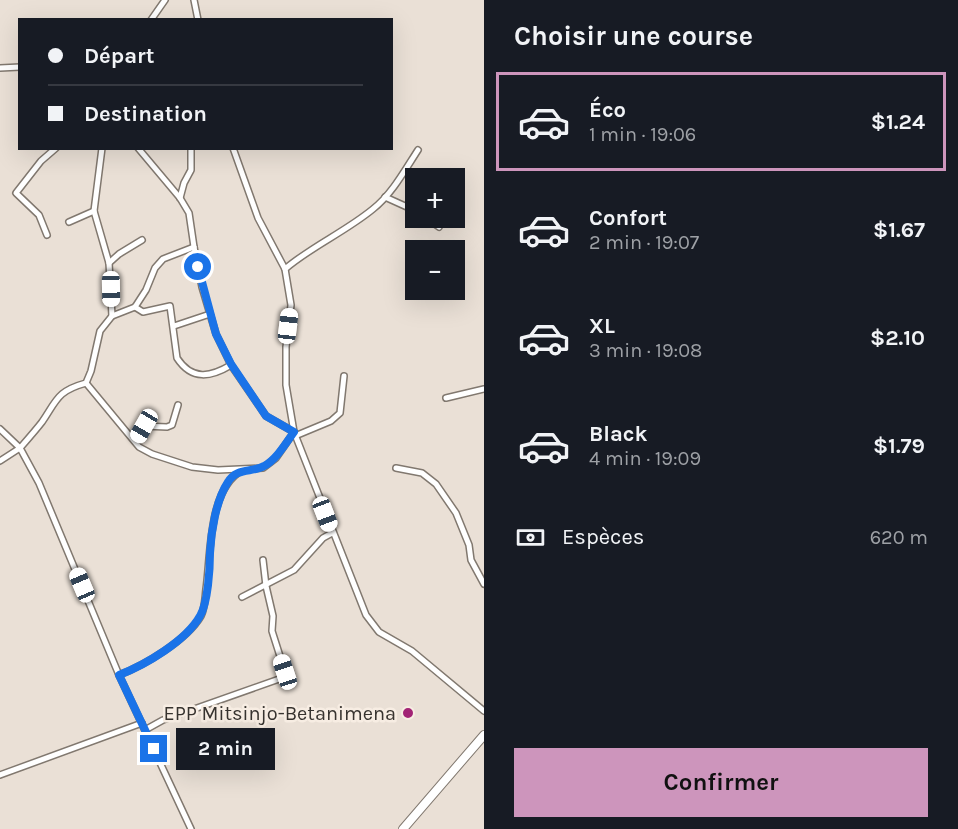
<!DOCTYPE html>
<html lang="fr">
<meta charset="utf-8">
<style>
body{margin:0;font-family:Karla,sans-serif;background:#242831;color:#f1f3f6;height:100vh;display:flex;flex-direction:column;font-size:22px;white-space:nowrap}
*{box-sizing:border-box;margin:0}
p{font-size:20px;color:#9ea1a6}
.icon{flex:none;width:33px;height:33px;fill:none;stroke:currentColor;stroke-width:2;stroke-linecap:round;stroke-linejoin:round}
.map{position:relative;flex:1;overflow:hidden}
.drawer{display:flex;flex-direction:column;background:#171b24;width:474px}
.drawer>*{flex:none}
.hud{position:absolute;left:18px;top:18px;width:375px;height:132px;border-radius:0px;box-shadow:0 6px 24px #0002;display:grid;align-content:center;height:132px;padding:0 30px;background:#171b24}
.buttons{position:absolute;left:405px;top:168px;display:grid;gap:12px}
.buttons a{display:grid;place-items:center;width:60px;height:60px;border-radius:0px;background:#171b24;box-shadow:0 6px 24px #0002;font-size:30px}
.end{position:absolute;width:27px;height:27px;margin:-14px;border:8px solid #1a73e8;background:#fff;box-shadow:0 0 0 3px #fff}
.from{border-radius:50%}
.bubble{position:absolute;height:42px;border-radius:0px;background:#171b24;box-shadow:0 6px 24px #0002;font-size:20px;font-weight:700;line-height:42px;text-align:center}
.car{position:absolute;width:18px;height:36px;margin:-18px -9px;border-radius:8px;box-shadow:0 0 4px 2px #0007;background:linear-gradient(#fff 24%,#345 0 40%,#fff 0 76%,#345 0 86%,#fff 0)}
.hud b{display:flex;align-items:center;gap:21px;height:57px;font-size:22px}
.hud b+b{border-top:2px solid #363941}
.hud i{width:15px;height:15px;background:#f1f3f6}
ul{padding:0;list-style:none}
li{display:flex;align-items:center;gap:18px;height:99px;margin:0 12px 9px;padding:0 18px;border:3px solid transparent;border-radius:0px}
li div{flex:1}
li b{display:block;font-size:22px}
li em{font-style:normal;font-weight:700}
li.selected{border-color:#cd95bc}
li>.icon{width:54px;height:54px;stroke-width:1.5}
h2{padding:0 30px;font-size:27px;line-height:72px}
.pay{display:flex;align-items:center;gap:15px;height:66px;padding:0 30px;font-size:22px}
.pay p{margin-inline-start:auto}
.cta{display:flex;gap:12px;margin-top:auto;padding:12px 30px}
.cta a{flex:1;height:69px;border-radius:0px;background:#cd95bc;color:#111;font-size:24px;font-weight:700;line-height:69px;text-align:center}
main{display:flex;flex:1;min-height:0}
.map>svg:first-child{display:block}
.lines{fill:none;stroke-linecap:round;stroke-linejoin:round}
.street-casing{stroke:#81786f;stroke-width:8}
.secondary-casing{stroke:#81786f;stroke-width:10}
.street{stroke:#fff;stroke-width:5}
.secondary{stroke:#fff;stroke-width:8}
.route{stroke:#1a73e8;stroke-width:8}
.poi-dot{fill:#a22375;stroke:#f7ede3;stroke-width:2}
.labels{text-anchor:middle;stroke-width:5;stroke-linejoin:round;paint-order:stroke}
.poi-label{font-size:20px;fill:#37332f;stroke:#f7ede3;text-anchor:end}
</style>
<main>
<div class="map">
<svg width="484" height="829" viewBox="0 0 484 829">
<rect width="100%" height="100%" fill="#eae0d6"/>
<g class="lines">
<defs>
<g id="street">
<polyline points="194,0 198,20"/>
<polyline points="151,20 165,0"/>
<polyline points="0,68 20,67"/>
<path d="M102,148L94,211L109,263L112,316L100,331L91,371L86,383C57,391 57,400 42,422C35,431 27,440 20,448L39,483L119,675L191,829"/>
<polyline points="138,148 180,198 189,213 194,247 202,287 216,334 231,365 266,416 294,432"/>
<polyline points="233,148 258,218 285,269 291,305 286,347 286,385 294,432 366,615 379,632 412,651 484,711"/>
<polyline points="385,197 416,211"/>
<polyline points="180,198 184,183 191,170 191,148"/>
<polyline points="426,218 439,227"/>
<polyline points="69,222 94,211"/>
<polyline points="47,235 39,215 16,193 41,161 56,148"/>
<polyline points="109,263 119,254 142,240"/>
<path d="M285,269C312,246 345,232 373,209C392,194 405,170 418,150"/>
<path d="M135,307L143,312L170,306L177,358C192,381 211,377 231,365"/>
<polyline points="112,316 135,307 146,290 155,268 163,259 194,247"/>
<polyline points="174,326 210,314"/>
<polyline points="86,383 139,447 152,454 192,467 218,470 263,468 276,458 294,432"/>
<polyline points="446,398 484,389"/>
<polyline points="0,429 20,448 0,461"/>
<polyline points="295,436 331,421 340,413 344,376"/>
<polyline points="135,441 144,426 167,427 172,425 178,405"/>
<polyline points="396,468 422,473 436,484 456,513 469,545 471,560 484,584"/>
<polyline points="242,597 294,570 323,538 332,533"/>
<path d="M119,675C145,665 187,640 201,616C205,608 205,597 206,589C211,554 208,488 243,470"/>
<polyline points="145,730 163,720 282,678 285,672 272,631 273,616 266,586 263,560"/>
<polyline points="0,775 142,723"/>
</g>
<polyline id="secondary" points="403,829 484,735"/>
</defs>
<!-- street casing -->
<use href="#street" class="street-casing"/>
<!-- secondary casing -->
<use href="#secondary" class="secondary-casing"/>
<!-- street -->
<use href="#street" class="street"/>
<!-- secondary -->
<use href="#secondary" class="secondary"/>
</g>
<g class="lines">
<!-- route -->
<path class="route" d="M154,749L119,675C145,665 186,641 200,616C208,603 210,568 210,553C211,532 216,500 228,482C237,467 252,473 264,466C276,460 286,443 294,432L266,416L231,364L216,334L198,267"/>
</g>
<!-- markers -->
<circle class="poi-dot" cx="408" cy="713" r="6"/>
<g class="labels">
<!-- poi labels -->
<g class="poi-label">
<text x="396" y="720">EPP Mitsinjo-Betanimena</text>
</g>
</g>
</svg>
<div class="buttons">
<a>+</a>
<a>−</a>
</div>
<i class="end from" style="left:198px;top:267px"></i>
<i class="end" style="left:154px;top:749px"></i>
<div class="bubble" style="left:176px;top:728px;width:99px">2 min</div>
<i class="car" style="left:111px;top:289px;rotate:179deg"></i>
<i class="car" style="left:288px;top:326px;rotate:7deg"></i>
<i class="car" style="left:144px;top:426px;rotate:210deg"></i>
<i class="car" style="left:325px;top:514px;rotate:159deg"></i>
<i class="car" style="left:82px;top:585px;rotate:337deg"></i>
<i class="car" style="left:285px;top:672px;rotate:342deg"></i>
<div class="hud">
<b><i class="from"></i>Départ</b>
<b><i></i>Destination</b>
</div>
</div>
<section class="drawer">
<h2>Choisir une course</h2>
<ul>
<li class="selected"><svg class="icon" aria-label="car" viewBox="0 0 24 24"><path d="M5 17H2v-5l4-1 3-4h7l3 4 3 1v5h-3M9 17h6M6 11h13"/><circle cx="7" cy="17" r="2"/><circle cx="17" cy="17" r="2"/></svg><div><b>Éco</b><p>1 min · 19:06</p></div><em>$1.24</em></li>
<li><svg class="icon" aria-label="car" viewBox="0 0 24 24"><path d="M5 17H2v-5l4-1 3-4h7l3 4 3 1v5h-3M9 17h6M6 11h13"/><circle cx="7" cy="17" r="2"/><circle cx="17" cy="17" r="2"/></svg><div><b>Confort</b><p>2 min · 19:07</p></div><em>$1.67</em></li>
<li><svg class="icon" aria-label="car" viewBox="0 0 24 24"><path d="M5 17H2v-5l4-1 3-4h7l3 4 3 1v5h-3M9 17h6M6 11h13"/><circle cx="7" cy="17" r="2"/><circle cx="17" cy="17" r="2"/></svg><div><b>XL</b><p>3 min · 19:08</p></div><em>$2.10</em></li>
<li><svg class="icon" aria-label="car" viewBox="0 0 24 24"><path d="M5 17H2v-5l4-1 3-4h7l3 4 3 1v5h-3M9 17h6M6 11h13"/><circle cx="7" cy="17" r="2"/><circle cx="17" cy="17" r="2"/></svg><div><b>Black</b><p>4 min · 19:09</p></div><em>$1.79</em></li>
</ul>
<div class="pay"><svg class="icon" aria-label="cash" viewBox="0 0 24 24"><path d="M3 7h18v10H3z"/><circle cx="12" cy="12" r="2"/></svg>Espèces<p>620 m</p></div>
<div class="cta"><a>Confirmer</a></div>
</section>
</main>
